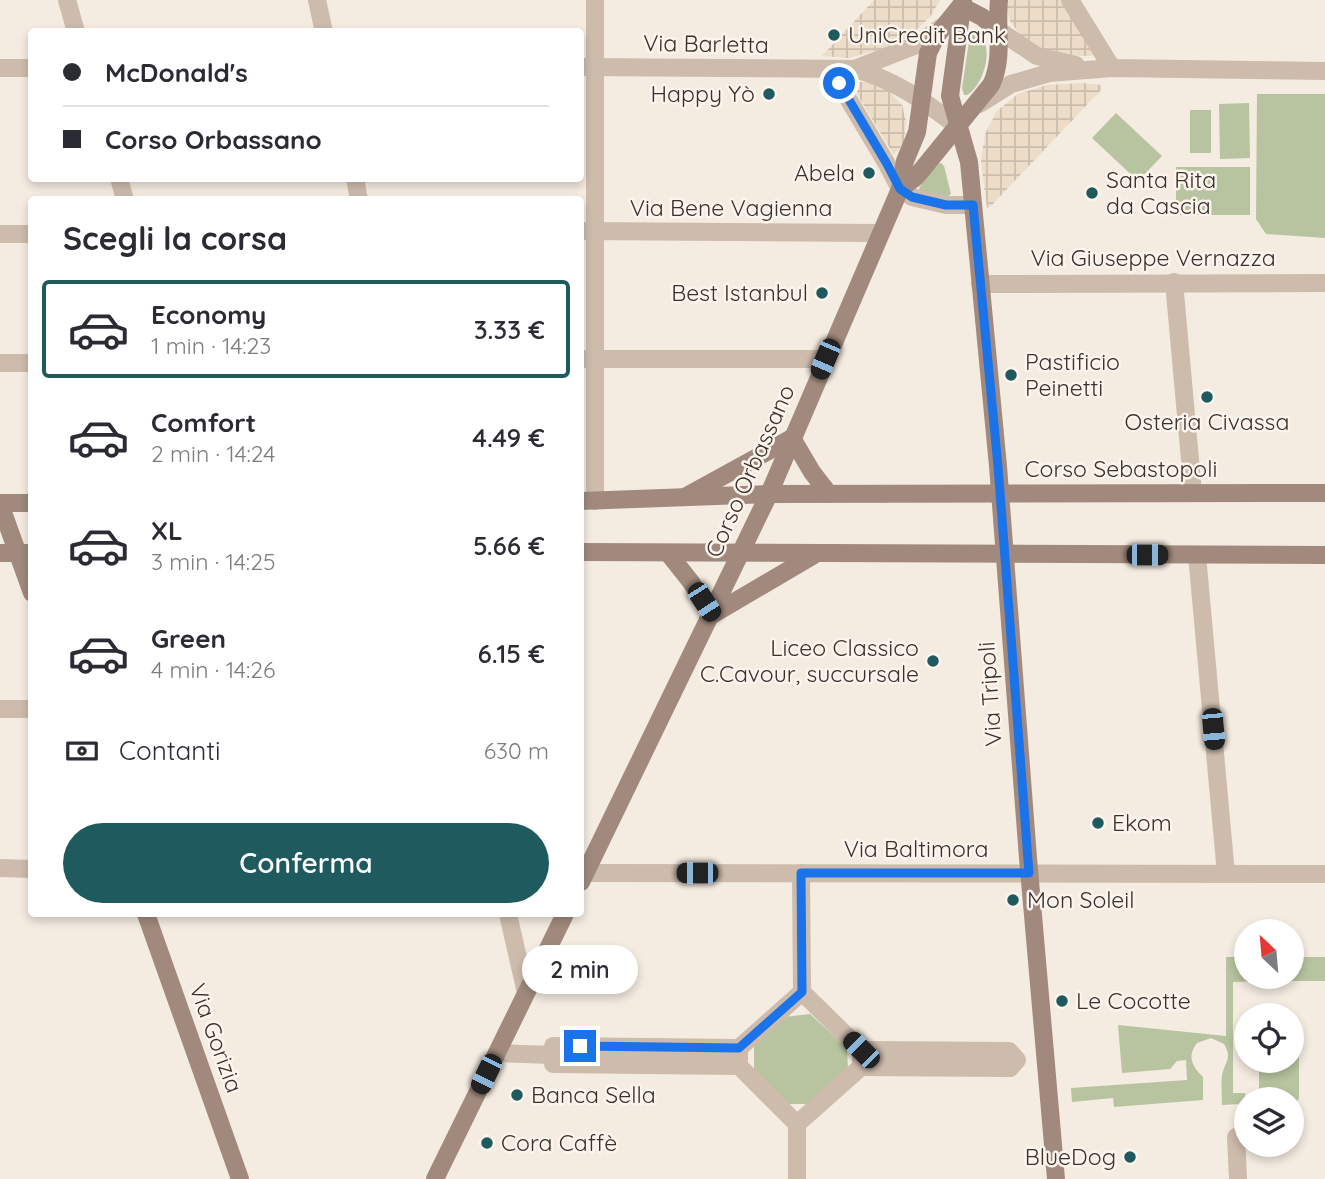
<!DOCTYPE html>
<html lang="it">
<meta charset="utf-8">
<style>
body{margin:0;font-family:Quicksand,sans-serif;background:#f7f7f7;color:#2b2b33;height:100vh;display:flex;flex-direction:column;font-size:26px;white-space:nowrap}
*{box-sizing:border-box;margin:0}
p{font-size:23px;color:#7c7c81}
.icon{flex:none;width:38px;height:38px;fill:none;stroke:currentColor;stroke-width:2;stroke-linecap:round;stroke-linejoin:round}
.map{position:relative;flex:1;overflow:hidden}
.panel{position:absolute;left:28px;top:196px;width:556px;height:721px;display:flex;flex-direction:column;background:#fff;border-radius:7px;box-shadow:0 4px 10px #0003}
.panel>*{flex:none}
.top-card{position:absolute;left:28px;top:28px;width:556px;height:154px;border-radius:7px;box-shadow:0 4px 10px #0003;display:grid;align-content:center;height:154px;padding:0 35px;background:#fff}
.needle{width:46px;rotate:334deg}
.buttons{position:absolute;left:1234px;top:919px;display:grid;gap:14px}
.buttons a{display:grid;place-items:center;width:70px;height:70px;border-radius:50%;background:#fff;box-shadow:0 4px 10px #0003;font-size:35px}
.end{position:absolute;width:32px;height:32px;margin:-16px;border:9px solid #1a73e8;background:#fff;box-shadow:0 0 0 4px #fff}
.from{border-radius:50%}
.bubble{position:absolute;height:49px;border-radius:24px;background:#fff;box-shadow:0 4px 10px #0003;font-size:23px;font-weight:600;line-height:49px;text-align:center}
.car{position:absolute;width:21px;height:42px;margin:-21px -10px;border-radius:9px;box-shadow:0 0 5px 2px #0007;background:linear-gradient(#222 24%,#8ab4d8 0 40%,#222 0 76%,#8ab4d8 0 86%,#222 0)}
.top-card b{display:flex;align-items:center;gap:24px;height:66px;font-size:26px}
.top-card b+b{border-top:2px solid #e1e1e2}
.top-card i{width:18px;height:18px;background:#2b2b33}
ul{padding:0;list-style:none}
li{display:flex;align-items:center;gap:21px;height:98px;margin:0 14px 10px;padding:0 21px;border:4px solid transparent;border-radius:7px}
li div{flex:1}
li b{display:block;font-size:26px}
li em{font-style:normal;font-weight:600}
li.on{border-color:#1f5a5e}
li>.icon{width:63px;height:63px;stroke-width:1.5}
h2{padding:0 35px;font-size:32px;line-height:84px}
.pay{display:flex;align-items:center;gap:18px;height:77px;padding:0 35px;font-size:26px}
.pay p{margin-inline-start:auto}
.cta{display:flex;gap:14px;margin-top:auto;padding:14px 35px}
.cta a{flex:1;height:80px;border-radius:42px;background:#1f5a5e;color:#fff;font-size:28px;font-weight:600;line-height:80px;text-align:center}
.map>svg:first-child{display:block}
.green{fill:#b8c4a0}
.plaza{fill:url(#plaza-grid)}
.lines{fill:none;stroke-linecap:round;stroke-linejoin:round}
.street{stroke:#cdbbac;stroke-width:18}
.secondary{stroke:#a18a7d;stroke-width:18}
.route{stroke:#1a73e8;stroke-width:9}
.poi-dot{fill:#1f5a5e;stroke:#fbf5ee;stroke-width:2.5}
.labels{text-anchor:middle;stroke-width:5;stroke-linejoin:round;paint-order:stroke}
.poi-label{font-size:23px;fill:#3b302b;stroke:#fbf5ee;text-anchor:start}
.street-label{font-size:23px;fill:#3b302b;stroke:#fbf5ee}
</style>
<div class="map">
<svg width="1325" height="1179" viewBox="0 0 1325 1179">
<defs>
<pattern id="plaza-grid" width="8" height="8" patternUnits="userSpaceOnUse" patternTransform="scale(1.75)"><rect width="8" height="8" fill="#ecdcc8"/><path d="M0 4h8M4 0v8" fill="none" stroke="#cbbdac"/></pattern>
</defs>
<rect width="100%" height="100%" fill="#f4ebe1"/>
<!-- green -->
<g class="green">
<path d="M973,33C998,39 984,86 967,95H964L962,88L970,35Z"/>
<polygon points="1257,94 1325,94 1325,238 1266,234 1256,219"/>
<polygon points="1249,103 1250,158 1220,159 1219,104"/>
<rect x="1190" y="110" width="21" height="43"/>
<polygon points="1116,113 1162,156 1138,181 1092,138"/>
<polygon points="941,163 944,166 951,194 947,197 921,193 919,188 937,164"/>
<rect x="1176" y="167" width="74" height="48"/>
<path d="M1226,957H1246V976L1261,977V981L1233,982V1093H1245V1099L1241,1104L1222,1105C1222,1096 1221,1085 1222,1076C1224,1063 1233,1058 1224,1044L1211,1038L1197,1043C1186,1057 1193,1067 1203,1077V1100L1114,1107L1113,1098L1072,1102L1071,1088L1187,1080L1186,1060L1177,1061L1170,1069L1122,1073L1118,1025L1226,1036Z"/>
<polygon points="1292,957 1325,957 1325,981 1267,981 1267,977 1292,976"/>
<polygon points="810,1014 847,1048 848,1069 807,1104 787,1104 754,1071 754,1046 784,1017"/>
<polygon points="1292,1041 1299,1045 1299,1099 1292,1104 1292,1099 1259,1099 1259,1061 1292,1060"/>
</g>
<!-- plaza -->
<g class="plaza">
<polygon points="874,0 940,0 930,17 909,37 882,49 848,58 822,56"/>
<polygon points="1005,0 1070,0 1100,50 1091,56 1065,56 1040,49 1022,37 1010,21"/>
<polygon points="855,82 867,82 888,90 902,105 906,121 904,143 894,155 852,86"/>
<polygon points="1083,83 1102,85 1101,90 990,207 987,208 981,162 985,134 997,111 1018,94 1047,85"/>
</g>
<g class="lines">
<!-- street -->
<g class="street">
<polyline points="67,0 76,32"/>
<polyline points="317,0 324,32"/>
<polyline points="595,0 595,501"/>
<polyline points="1070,0 1112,68"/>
<polyline points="998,30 1037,56 1076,65"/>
<polyline points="581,67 855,69 916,45 942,27"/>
<polyline points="0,68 32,68"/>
<path d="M855,69C895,80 926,102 958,127"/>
<polyline points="831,70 887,164 900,189 912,197 946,205 973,205"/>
<polyline points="979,104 1011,84 1049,73 1112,68 1325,71"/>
<polyline points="119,178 125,200"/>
<polyline points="355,178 359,200"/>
<polyline points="581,231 880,233"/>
<polyline points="0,234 32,234"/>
<polyline points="1174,282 1193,493"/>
<polyline points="980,284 1325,283"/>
<polyline points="581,359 825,359"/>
<polyline points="0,363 32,363"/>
<polyline points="1197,555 1226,874"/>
<polyline points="0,709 32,709"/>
<polyline points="0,868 32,869"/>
<polyline points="581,873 1325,874"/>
<polyline points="801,873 802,992"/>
<polyline points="508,914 526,993"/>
<polyline points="739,1048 739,1066 797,1124 861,1067 861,1050 802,992 739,1048 553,1046 553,1064 739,1066"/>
<polyline points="497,1053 553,1055"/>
<polyline points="861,1067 1010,1068 1017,1060 1009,1051 861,1050"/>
<polyline points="797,1124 797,1179"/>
<polyline points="1236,1137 1238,1179"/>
</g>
<!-- secondary -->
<g class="secondary">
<polyline points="963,0 950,96 969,162 998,466 1028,858 1056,1179"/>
<polyline points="961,6 982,17 998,30"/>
<path d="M900,189L916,177L991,85C1004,59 996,28 999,0"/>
<polyline points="792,438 812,472 829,494"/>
<polyline points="685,497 792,438"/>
<polyline points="581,501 769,494 1325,493"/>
<polyline points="0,503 32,503"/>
<polyline points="0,504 32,593"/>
<polyline points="581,552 1325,555"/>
<polyline points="0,553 32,553"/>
<polyline points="668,553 691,582 712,615"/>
<polyline points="712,615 814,555"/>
<polyline points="581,882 769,494 900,189 905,161 917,132 928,53 937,35 962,4"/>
<polyline points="146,914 240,1179"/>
<polyline points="435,1179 565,914"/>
</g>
</g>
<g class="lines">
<!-- route -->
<polyline class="route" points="580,1046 739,1048 802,992 801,873 1029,873 998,466 973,205 946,205 912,197 900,189 887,164 839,83"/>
</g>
<!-- markers -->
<g class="poi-dot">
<circle cx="834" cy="35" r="7"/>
<circle cx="769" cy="94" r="7"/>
<circle cx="869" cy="173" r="7"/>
<circle cx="1092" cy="193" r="7"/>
<circle cx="822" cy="293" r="7"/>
<circle cx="1011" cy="375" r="7"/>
<circle cx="1207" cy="397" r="7"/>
<circle cx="933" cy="661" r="7"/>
<circle cx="1098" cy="823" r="7"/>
<circle cx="1013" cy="900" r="7"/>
<circle cx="1062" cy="1001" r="7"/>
<circle cx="517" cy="1095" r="7"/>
<circle cx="487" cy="1143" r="7"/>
<circle cx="1130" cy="1157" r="7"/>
</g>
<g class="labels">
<!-- poi labels -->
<g class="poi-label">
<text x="848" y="43">UniCredit Bank</text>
<text x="755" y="102" text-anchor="end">Happy Yò</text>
<text x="855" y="181" text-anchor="end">Abela</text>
<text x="1106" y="188">Santa Rita<tspan x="1106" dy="26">da Cascia</tspan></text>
<text x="808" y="301" text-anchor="end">Best Istanbul</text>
<text x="1025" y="370">Pastificio<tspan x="1025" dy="26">Peinetti</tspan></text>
<text x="1207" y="430" text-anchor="middle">Osteria Civassa</text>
<text x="919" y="656" text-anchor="end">Liceo Classico<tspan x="919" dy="26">C.Cavour, succursale</tspan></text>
<text x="1112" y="831">Ekom</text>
<text x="1027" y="908">Mon Soleil</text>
<text x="1076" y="1009">Le Cocotte</text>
<text x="531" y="1103">Banca Sella</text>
<text x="501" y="1151">Cora Caffè</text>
<text x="1116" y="1165" text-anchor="end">BlueDog</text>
</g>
<!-- street labels -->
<g class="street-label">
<text transform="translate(706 44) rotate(1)" y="8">Via Barletta</text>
<text x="731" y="216">Via Bene Vagienna</text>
<text x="1153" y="266">Via Giuseppe Vernazza</text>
<text x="1121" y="477">Corso Sebastopoli</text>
<text transform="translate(750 471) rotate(-66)" y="8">Corso Orbassano</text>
<text transform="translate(990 694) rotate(-94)" y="8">Via Tripoli</text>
<text x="916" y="857">Via Baltimora</text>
<text transform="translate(216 1038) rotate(70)" y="8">Via Gorizia</text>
</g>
</g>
</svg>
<div class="buttons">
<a><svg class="needle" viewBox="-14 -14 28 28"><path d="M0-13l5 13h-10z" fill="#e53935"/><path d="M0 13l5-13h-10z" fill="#7c7c81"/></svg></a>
<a><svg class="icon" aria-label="locate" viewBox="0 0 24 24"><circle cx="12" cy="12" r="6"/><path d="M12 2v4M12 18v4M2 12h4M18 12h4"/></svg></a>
<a><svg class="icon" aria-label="layers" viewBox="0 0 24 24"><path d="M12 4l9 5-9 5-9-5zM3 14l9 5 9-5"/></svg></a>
</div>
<i class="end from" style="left:839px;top:83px"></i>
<i class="end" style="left:580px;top:1046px"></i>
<div class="bubble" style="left:522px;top:945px;width:116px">2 min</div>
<i class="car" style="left:825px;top:359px;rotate:203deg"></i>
<i class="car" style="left:1147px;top:555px;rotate:90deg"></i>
<i class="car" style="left:704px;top:602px;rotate:147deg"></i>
<i class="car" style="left:1213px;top:729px;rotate:175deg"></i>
<i class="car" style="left:697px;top:873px;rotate:270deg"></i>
<i class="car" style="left:861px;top:1050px;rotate:315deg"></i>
<i class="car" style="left:486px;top:1074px;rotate:206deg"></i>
<div class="top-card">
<b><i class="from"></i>McDonald's</b>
<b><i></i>Corso Orbassano</b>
</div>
<section class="panel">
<h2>Scegli la corsa</h2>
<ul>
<li class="on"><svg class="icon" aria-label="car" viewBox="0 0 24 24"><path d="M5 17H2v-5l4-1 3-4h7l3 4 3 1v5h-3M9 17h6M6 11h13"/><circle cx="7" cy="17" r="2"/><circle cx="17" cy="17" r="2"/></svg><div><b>Economy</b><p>1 min · 14:23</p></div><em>3.33 €</em></li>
<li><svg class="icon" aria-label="car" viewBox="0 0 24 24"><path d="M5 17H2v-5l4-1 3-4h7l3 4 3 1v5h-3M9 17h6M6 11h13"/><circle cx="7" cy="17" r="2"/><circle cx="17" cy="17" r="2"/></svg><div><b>Comfort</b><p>2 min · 14:24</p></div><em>4.49 €</em></li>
<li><svg class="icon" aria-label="car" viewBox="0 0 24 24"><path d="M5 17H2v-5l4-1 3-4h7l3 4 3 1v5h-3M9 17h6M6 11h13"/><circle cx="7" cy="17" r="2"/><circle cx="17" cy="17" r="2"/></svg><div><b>XL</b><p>3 min · 14:25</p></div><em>5.66 €</em></li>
<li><svg class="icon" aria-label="car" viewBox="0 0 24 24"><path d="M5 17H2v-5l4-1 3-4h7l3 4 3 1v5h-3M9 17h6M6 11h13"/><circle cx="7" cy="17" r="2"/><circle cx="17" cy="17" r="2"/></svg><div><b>Green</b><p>4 min · 14:26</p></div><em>6.15 €</em></li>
</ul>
<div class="pay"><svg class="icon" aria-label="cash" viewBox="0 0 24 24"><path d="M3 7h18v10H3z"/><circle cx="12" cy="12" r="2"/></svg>Contanti<p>630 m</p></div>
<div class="cta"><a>Conferma</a></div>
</section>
</div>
